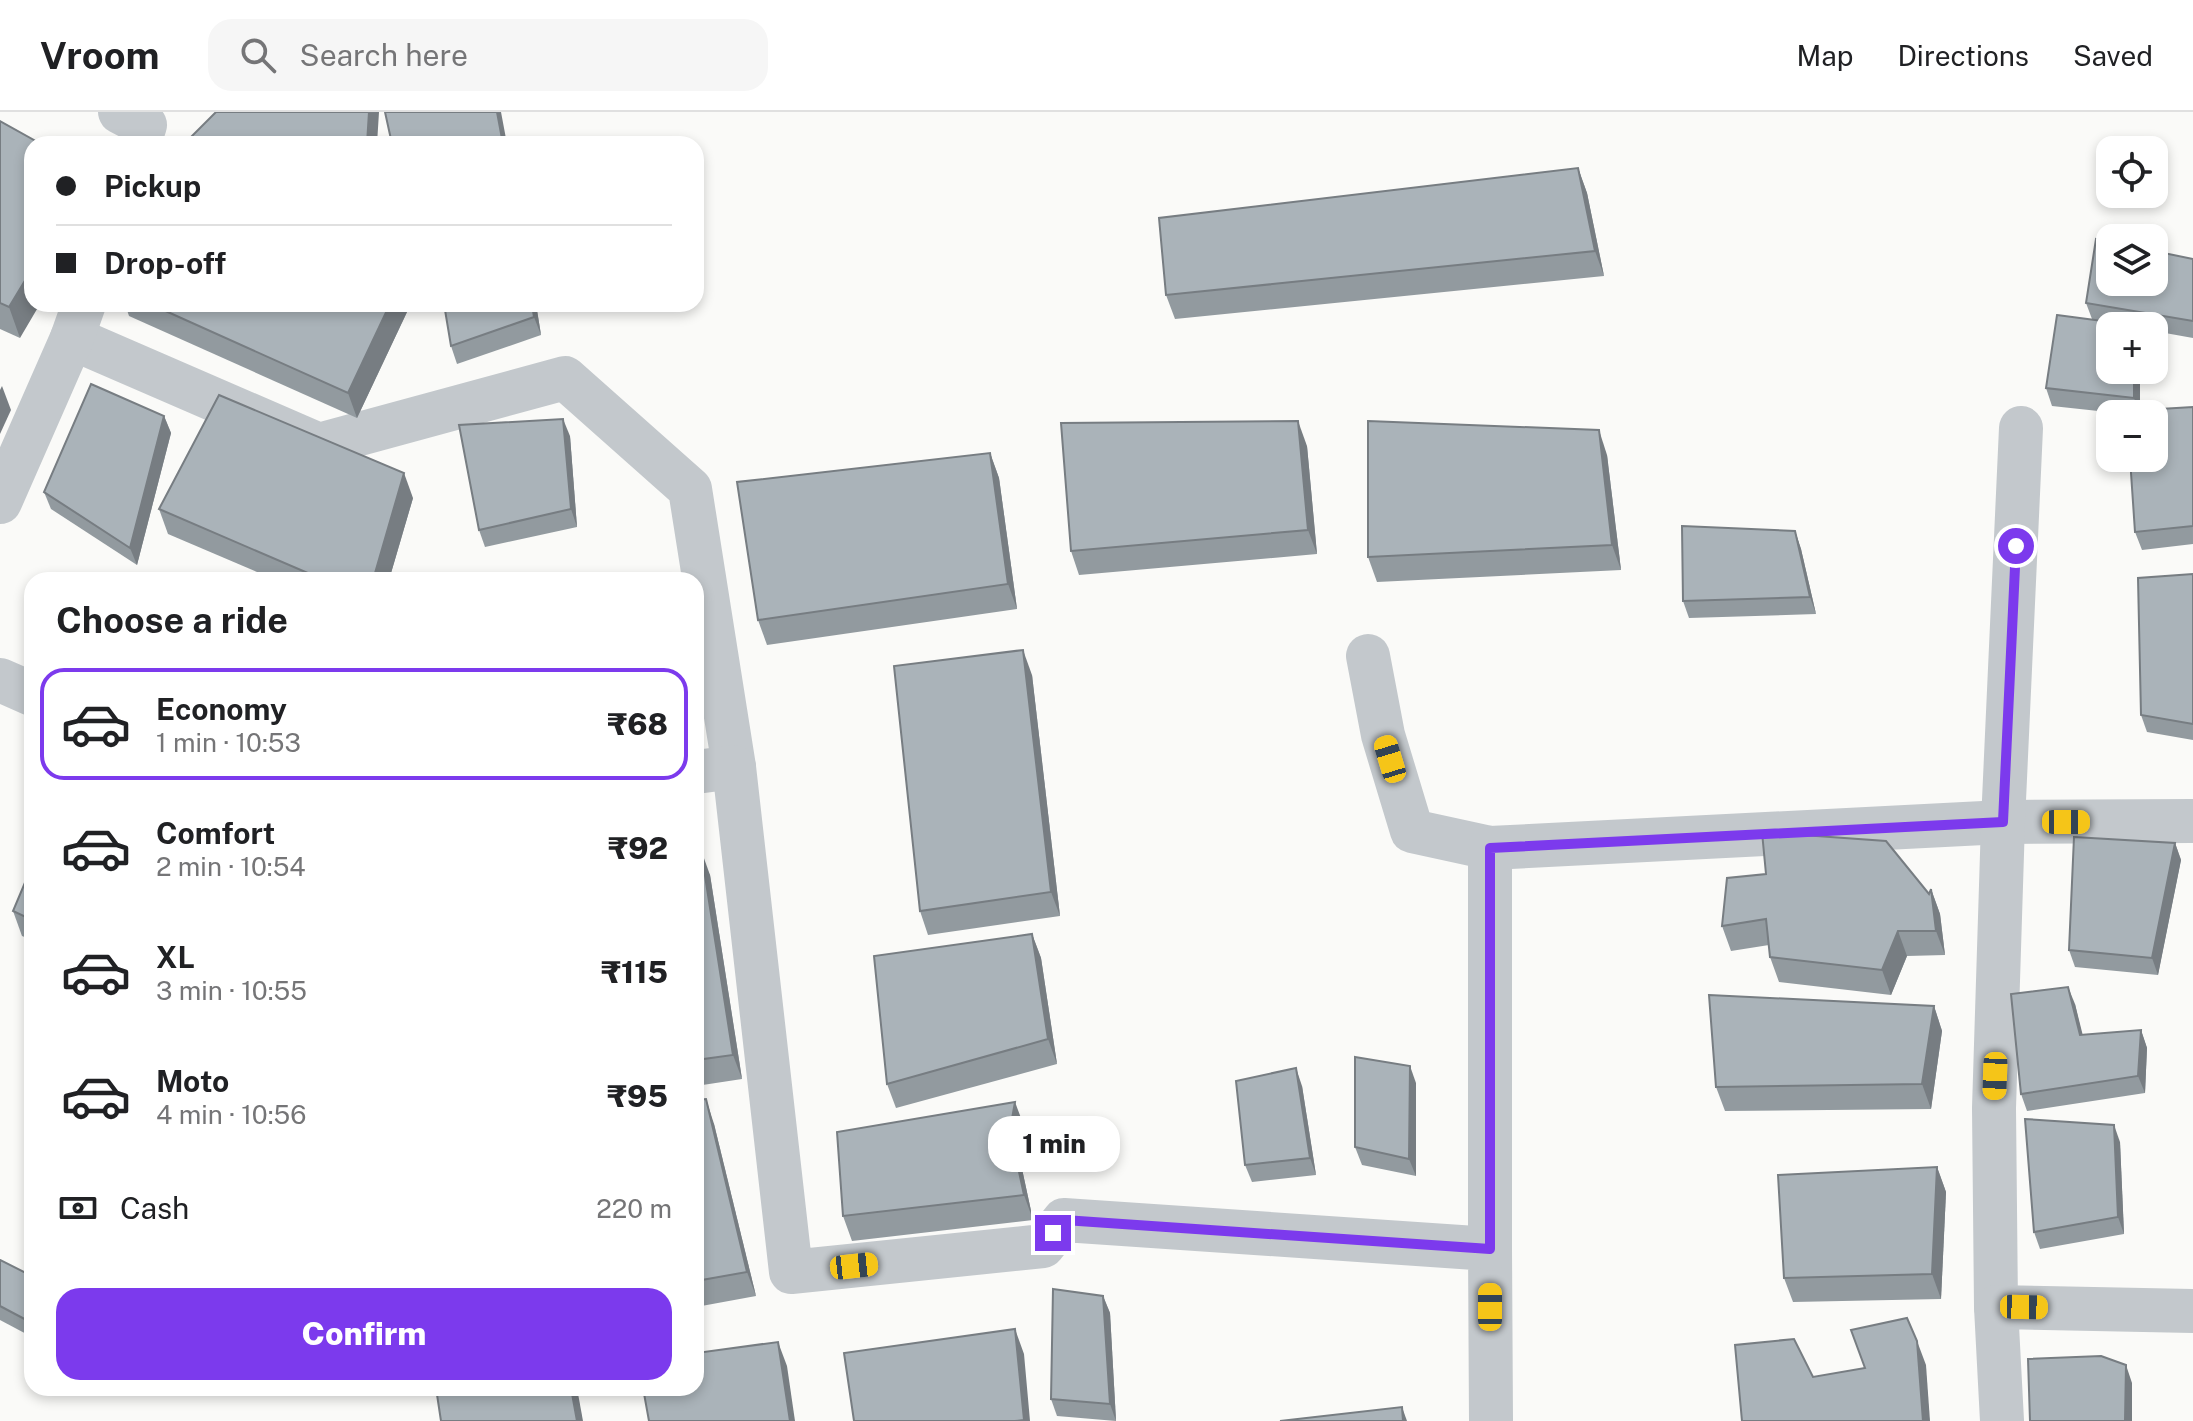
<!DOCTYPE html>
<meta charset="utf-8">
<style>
body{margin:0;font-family:"Public Sans",sans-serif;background:#f6f6f6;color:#202124;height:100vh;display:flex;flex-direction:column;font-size:30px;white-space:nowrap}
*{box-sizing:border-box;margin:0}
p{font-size:26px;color:#757577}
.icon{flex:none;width:44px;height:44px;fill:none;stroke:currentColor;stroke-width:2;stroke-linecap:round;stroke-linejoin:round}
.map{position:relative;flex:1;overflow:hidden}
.drawer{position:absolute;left:24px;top:460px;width:680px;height:824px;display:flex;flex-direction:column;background:#fff;border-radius:24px;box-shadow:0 4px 12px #0003}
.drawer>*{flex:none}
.hud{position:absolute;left:24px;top:24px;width:680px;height:176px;border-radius:24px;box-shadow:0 4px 12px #0003;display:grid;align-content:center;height:176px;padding:0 32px;background:#fff}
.controls{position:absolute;left:2096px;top:24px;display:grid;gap:16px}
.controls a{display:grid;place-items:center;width:72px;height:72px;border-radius:16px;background:#fff;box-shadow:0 4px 12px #0003;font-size:40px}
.end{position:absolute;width:36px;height:36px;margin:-18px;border:10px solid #7c3aed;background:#fff;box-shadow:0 0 0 4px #fff}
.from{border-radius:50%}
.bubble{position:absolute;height:56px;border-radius:24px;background:#fff;box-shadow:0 4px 12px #0003;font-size:26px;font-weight:800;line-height:56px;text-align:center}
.car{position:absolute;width:24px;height:48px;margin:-24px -12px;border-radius:10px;box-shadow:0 0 6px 2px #0007;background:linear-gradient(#f5c518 24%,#345 0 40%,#f5c518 0 76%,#345 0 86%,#f5c518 0)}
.hud b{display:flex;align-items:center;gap:28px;height:76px;font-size:30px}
.hud b+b{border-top:2px solid #e0e0e0}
.hud i{width:20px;height:20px;background:#202124}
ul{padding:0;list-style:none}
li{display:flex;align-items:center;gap:24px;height:112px;margin:0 16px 12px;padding:0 16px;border:4px solid transparent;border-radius:24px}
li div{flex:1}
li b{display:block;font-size:30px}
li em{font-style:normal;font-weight:800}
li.on{border-color:#7c3aed}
li>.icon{width:72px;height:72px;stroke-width:1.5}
h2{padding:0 32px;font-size:36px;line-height:96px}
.pay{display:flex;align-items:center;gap:20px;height:88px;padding:0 32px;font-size:30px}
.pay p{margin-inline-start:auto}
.cta{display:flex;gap:16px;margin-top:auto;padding:16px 32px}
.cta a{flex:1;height:92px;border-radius:24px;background:#7c3aed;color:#fff;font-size:32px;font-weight:800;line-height:92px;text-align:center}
header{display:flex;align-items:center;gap:48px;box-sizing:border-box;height:112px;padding:0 40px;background:#fff;border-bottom:2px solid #e0e0e0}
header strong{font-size:38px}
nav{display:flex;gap:44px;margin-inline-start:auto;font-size:28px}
.search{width:560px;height:72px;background:#f6f6f6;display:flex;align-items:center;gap:20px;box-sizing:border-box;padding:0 28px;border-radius:24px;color:#757577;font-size:30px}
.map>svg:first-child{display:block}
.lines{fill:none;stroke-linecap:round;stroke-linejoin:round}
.minor{stroke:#c3c8cc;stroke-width:44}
.wall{fill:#929a9f}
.shaded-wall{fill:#777d82}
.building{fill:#aab3b9;stroke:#777d82;stroke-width:2}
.route{stroke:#7c3aed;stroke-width:10}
</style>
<header>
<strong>Vroom</strong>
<div class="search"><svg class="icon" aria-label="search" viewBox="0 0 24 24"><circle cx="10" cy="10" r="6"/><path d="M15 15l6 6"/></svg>Search here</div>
<nav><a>Map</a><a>Directions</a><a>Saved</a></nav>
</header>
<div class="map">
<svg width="2193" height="1309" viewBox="0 0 2193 1309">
<rect width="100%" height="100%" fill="#fafaf8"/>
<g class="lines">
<!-- minor -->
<g class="minor">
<polyline points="120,0 145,13 139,32"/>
<polyline points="72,226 319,333 565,266 690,377 734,655"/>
<polyline points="0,390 72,226 84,192"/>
<polyline points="1368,544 1383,623 1412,719 1490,736 2003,710 2193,709"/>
<polyline points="0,568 32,582"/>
<polyline points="696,660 734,655 791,1160 1043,1134 1064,1108 1490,1137 1491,1309"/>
<polyline points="1490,736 1490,1137"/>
<polyline points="1996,1195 1994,996 2003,710 2021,316"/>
<polyline points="2002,1309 1996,1195 2193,1199"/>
</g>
</g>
<!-- wall -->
<g class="wall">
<polygon points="0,9 20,226 0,217"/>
<polygon points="1578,56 1587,81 1604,164 1175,207 1166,183"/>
<polygon points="2193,147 2193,226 2154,219 2154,214 2110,214 2110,258 2140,258 2140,298 2193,295 2193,432 2142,438 2135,420 2154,302 2126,302 2052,294 2046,276 2092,207 2086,191"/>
<polygon points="125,192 404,192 407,200 357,306 129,204"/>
<polygon points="536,192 541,223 457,252 451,234"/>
<polygon points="164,304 171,321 137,453 51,397 44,380"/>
<polygon points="570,324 577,415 485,435 479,418"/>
<polygon points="1307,334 1317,442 1079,463 1071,439"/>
<polygon points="990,341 999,366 1017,497 767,533 758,508"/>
<polygon points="1607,343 1621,458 1377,470 1368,445"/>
<polygon points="413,386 389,468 276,468 168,422 159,397"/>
<polygon points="1795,419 1801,437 1816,502 1689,506 1683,489"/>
<polygon points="2193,462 2193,628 2147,620 2141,603"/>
<polygon points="1032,563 1060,804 928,823 920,799"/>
<polygon points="2175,731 2181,748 2158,863 2075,855 2069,838"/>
<polygon points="696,739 710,763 742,967 696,974"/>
<polygon points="32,754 32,828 22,824 13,799"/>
<polygon points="1931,777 1940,802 1945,843 1907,844 1891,883 1779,870 1770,845 1769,833 1731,839 1722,814 1929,782"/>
<polygon points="1032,822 1041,846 1057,952 896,996 887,972"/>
<polygon points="2075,892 2082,923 2141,918 2147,936 2145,981 2027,999 2021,982"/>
<polygon points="1934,894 1942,919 1931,997 1725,999 1716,975"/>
<polygon points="1416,971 1416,1064 1362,1053 1355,1035"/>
<polygon points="1302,974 1316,1063 1252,1070 1245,1053"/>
<polygon points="696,988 714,1012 756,1184 696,1195"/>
<polygon points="1024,1014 1019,1043 1033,1108 852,1129 843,1104"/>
<polygon points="2120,1030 2124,1122 2040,1137 2034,1120"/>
<polygon points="1937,1055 1946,1080 1941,1187 1793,1190 1784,1166"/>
<polygon points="0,1148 32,1164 32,1225 0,1208"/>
<polygon points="1103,1184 1110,1201 1116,1309 1057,1304 1051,1287"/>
</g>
<!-- shaded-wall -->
<g class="shaded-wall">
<polygon points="369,0 379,0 377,32 367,32"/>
<polygon points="497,0 501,0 507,32 503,32"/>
<polygon points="1578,56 1587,81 1604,164 1595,139"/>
<polygon points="32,157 32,192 40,192 20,226 9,195"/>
<polygon points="390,192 404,192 407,200 357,306 348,281"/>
<polygon points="532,192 536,192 541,223 534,205"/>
<polygon points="2134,258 2140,258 2140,302 2134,286"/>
<polygon points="2,274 11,298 0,322 0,278"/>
<polygon points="164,304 171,321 137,453 130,436"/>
<polygon points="563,307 570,324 577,415 571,397"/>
<polygon points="1298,309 1307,334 1317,442 1308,418"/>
<polygon points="1599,318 1607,343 1621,458 1612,433"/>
<polygon points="990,341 999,366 1017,497 1008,472"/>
<polygon points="404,361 413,386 389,468 373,468"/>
<polygon points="1795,419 1801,437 1816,502 1810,485"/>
<polygon points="1023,538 1032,563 1060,804 1051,780"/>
<polygon points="2175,731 2181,748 2158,863 2152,846"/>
<polygon points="701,738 710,763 742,967 733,943"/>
<polygon points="1931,777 1940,802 1945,843 1936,819"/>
<polygon points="1898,819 1907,844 1891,883 1882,858"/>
<polygon points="1032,822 1041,846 1057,952 1048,927"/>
<polygon points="2068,875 2075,892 2087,940 2080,923"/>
<polygon points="1934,894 1942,919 1931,997 1922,972"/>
<polygon points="2141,918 2147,936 2145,981 2138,964"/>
<polygon points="1410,954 1416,971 1416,1064 1409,1047"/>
<polygon points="1296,956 1302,974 1316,1063 1310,1046"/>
<polygon points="706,987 714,1012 756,1184 747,1160"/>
<polygon points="1015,990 1024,1014 1019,1043 1033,1108 1024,1083 1010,1018"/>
<polygon points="2114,1013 2120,1030 2124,1122 2118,1105"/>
<polygon points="1937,1055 1946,1080 1941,1187 1932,1162"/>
<polygon points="1103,1184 1110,1201 1116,1309 1110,1292"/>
<polygon points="1015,1217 1024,1242 1030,1309 1024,1309 1024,1308"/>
<polygon points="1917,1229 1926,1253 1930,1309 1923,1309"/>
<polygon points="778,1230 787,1254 795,1309 790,1309"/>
<polygon points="2126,1253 2132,1271 2132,1309 2125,1309"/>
<polygon points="571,1276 577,1276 583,1309 577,1309"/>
<polygon points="1402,1295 1407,1309 1403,1309"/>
</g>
<!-- building -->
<g class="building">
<polygon points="216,0 369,0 367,32 185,31"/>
<polygon points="385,0 497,0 503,32 392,32"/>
<polygon points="0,9 41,32 32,32 32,157 9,195 0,191"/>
<polygon points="1578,56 1595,139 1166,183 1159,106"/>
<polygon points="2096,127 2110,130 2110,170 2154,170 2154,139 2193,147 2193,209 2086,191"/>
<polygon points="150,192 390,192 348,281"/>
<polygon points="444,192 532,192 534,205 451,234"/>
<polygon points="2057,203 2133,213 2110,214 2110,258 2134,258 2134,286 2046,276"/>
<polygon points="91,272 164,304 130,436 44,380"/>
<polygon points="219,283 404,361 373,468 324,468 159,397"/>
<polygon points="2193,295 2193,414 2135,420 2130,346 2154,346 2154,302 2127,302 2127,299"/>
<polygon points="563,307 571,397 479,418 459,313"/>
<polygon points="1298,309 1308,418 1071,439 1061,311"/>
<polygon points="1368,309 1599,318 1612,433 1368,445"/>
<polygon points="990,341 1008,472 758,508 737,370"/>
<polygon points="1682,414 1795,419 1810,485 1683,489"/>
<polygon points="2193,462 2193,612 2141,603 2138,466"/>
<polygon points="1023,538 1051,780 920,799 894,554"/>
<polygon points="1762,720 1886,729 1929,782 1931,777 1936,819 1898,819 1882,858 1770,845 1766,807 1722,814 1727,766 1766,762"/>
<polygon points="2074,725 2175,731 2152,846 2069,838"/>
<polygon points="701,738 733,943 696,948 696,739"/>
<polygon points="32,754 32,808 13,799"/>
<polygon points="1032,822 1048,927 887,972 874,844"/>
<polygon points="2068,875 2080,923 2141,918 2138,964 2021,982 2011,882"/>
<polygon points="1709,883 1934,894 1922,972 1716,975"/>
<polygon points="1355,945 1410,954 1409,1047 1355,1035"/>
<polygon points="1296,956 1310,1046 1245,1053 1236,969"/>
<polygon points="706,987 747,1160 696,1169 696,988"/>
<polygon points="1015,990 1010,1018 1024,1083 843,1104 837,1020"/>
<polygon points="2025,1007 2114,1013 2118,1105 2034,1120"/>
<polygon points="1937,1055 1932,1162 1784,1166 1778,1063"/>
<polygon points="0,1148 32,1164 32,1211 0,1194"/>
<polygon points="1053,1177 1103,1184 1110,1292 1051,1287"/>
<polygon points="1907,1206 1917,1229 1923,1309 1742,1309 1735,1233 1794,1227 1813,1265 1865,1256 1851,1218"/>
<polygon points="1015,1217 1024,1308 1015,1309 854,1309 844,1241"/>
<polygon points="778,1230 790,1309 649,1309 643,1276 696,1276 696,1241"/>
<polygon points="2101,1244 2126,1253 2125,1309 2030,1309 2028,1247"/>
<polygon points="436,1276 571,1276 577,1309 441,1309"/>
<polygon points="1402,1295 1403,1309 1280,1309"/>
</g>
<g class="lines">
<!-- route -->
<polyline class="route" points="1053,1121 1064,1108 1490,1137 1490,736 2003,710 2016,434"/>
</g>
</svg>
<div class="controls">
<a><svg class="icon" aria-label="locate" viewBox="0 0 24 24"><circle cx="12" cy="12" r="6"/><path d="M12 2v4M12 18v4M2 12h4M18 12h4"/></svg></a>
<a><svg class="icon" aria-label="layers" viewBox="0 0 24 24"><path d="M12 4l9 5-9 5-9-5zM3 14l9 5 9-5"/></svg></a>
<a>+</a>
<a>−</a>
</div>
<i class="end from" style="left:2016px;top:434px"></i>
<i class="end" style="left:1053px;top:1121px"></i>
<div class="bubble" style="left:988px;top:1004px;width:132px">1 min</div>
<i class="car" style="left:1390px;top:647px;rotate:343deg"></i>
<i class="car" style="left:2066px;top:710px;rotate:90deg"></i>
<i class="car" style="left:1995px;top:964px;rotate:182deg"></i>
<i class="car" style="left:854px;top:1154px;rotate:84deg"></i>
<i class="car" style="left:1490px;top:1195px;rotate:0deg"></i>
<i class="car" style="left:2024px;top:1195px;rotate:91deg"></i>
<div class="hud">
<b><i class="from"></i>Pickup</b>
<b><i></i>Drop-off</b>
</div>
<section class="drawer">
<h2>Choose a ride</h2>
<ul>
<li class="on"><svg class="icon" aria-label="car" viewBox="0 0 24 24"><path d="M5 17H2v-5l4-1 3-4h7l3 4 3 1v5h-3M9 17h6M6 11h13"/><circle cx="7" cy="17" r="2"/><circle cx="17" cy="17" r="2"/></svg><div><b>Economy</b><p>1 min · 10:53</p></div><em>₹68</em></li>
<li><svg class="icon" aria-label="car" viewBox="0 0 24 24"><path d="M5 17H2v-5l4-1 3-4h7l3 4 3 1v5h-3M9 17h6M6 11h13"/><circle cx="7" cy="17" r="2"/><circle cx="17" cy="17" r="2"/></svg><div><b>Comfort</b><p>2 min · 10:54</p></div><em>₹92</em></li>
<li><svg class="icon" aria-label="car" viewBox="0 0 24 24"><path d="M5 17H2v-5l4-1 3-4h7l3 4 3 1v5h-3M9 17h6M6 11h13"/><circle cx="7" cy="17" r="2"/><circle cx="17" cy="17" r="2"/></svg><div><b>XL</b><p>3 min · 10:55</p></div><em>₹115</em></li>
<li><svg class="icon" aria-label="car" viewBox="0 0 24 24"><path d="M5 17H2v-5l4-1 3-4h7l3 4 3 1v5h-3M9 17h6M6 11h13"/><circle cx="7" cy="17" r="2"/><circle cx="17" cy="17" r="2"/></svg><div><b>Moto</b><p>4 min · 10:56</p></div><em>₹95</em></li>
</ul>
<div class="pay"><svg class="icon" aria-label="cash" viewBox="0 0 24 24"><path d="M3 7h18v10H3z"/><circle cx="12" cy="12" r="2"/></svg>Cash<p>220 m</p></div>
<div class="cta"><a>Confirm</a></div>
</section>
</div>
